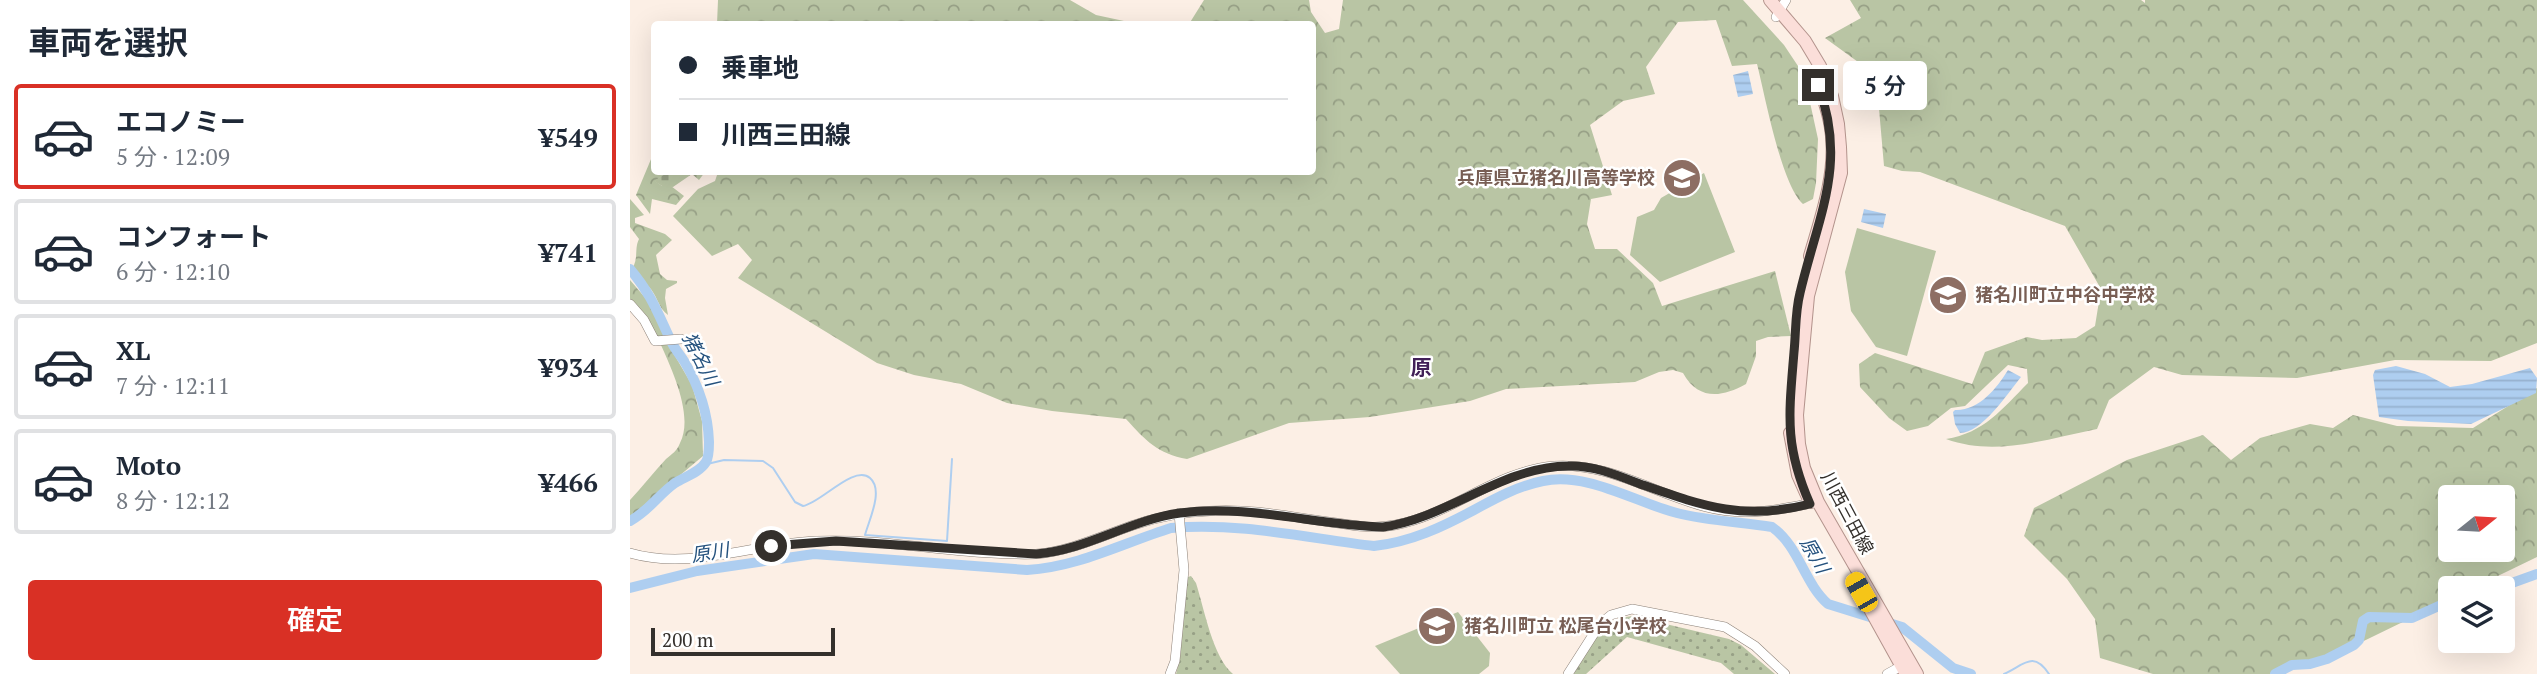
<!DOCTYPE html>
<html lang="ja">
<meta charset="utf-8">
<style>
body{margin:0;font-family:"PT Serif","Noto Sans JP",serif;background:#f6f6f7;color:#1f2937;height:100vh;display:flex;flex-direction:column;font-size:26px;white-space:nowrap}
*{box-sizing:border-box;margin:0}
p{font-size:23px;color:#747a83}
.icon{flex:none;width:38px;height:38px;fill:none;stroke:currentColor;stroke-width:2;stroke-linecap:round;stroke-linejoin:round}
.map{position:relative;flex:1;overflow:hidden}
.side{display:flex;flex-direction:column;background:#fff;width:630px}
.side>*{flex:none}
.top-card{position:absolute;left:21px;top:21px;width:665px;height:154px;border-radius:7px;box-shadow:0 7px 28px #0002;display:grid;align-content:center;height:154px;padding:0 28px;background:#fff}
.needle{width:46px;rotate:72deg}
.fabs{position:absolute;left:1808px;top:485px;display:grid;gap:14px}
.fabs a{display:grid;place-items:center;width:77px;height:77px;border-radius:7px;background:#fff;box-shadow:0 7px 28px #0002;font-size:35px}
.scale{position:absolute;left:21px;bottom:18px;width:184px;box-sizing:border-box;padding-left:7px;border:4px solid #34302c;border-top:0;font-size:19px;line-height:24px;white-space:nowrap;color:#34302c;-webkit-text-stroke:5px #fff;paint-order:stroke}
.end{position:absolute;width:32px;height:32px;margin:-16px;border:9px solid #34302c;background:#fff;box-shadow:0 0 0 4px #fff}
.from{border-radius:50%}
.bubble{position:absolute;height:49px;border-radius:7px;background:#fff;box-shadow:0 7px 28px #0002;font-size:23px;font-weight:600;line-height:49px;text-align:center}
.car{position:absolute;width:21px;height:42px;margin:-21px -10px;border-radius:9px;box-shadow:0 0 5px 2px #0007;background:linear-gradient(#f5c518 24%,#345 0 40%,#f5c518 0 76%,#345 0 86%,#f5c518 0)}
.top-card b{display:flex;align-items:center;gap:24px;height:66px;font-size:26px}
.top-card b+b{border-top:2px solid #e0e1e3}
.top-card i{width:18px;height:18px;background:#1f2937}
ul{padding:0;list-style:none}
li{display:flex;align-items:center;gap:21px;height:105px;margin:0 14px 10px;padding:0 14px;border:4px solid #e0e1e3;border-radius:7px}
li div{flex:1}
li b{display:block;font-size:26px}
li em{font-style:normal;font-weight:600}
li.selected{border-color:#d93025}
li>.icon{width:63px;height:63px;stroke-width:1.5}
h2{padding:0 28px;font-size:32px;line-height:84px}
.action{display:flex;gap:14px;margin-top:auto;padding:14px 28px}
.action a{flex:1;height:80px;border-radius:7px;background:#d93025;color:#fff;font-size:28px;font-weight:600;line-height:80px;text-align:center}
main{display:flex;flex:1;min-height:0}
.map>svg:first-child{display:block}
.grass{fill:url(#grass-dots)}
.forest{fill:url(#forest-crowns);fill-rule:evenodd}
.cemetery{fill:url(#cemetery-stones)}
.garden{fill:#b9c5a4}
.water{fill:url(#water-rules)}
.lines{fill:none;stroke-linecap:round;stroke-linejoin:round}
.stream{stroke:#aecef0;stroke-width:2}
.river{stroke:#aecef0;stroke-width:10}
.tertiary-casing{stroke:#8c8077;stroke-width:10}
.primary-casing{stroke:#b3938c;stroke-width:14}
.tertiary{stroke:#fff;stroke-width:9}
.primary{stroke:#fbded9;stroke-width:12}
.route{stroke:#34302c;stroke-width:9}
.labels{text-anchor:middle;stroke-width:5;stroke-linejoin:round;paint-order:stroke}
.education-label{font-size:18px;font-weight:bold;fill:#785e54;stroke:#fff;text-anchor:start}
.street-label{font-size:18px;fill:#34302c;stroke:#fff}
.water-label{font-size:19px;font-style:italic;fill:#25527e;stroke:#fff}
.quarter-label{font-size:21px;font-weight:bold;fill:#422058;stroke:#fff}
</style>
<main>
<section class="side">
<h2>車両を選択</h2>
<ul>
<li class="selected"><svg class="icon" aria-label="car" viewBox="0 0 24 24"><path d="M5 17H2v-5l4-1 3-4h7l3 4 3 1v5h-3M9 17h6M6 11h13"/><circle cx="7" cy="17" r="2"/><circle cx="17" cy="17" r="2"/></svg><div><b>エコノミー</b><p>5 分 · 12:09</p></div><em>¥549</em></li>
<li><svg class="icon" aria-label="car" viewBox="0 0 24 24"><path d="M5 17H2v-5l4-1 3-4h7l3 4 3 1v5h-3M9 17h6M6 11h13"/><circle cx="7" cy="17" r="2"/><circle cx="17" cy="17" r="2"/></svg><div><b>コンフォート</b><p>6 分 · 12:10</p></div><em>¥741</em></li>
<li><svg class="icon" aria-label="car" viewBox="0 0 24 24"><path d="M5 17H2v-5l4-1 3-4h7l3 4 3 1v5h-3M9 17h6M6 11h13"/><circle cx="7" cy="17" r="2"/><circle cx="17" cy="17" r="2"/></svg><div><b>XL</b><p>7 分 · 12:11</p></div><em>¥934</em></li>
<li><svg class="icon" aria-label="car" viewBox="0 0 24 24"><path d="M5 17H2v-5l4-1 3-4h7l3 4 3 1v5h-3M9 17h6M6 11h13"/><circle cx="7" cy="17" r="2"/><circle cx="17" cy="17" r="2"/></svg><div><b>Moto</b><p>8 分 · 12:12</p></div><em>¥466</em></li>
</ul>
<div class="action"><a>確定</a></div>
</section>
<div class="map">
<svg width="1907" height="674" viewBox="0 0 1907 674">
<defs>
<pattern id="grass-dots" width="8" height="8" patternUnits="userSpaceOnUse" patternTransform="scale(1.75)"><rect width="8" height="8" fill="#b9c5a4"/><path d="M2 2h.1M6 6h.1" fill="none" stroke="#97a086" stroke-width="1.8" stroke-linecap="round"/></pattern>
<pattern id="forest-crowns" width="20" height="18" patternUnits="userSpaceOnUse" patternTransform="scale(1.75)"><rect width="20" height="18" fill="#b9c5a4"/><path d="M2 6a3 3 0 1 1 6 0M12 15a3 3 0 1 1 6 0" fill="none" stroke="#97a086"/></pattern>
<pattern id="cemetery-stones" width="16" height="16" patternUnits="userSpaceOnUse" patternTransform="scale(1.75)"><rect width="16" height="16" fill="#b9c5a4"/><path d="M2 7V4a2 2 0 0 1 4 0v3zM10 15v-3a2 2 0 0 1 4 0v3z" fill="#97a086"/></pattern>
<pattern id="water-rules" width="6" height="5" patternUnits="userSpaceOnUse" patternTransform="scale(1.75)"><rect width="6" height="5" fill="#aecef0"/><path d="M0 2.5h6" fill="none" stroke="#96b1ce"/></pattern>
</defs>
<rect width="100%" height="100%" fill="#fcefe5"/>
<!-- grass -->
<g class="grass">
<path d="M561,576L566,583C574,608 583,658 603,674H546L550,658L555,578Z"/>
<path d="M1002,616L1099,639L1111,645L1145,674H1104L1091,663L997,637L956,674H941C957,650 970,619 1002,616Z"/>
</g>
<!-- forest -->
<g class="forest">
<polygon points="88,0 440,0 466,15 508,24 87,24"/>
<path d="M574,0H679L681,12L695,33L709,29L713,0H1113L1154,45L1174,75L1188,139L1186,183L1183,199L1173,204C1151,184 1135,95 1127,64L1102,66L1086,20L1048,22L1016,67L1025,94L993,101L960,125L982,195L961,199L957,224L965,249H987L1023,283L1032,306L1145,271L1161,336L1138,337L1126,341V356L1116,384C1091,398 1068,400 1053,373L1043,370L1029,372L1005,382L876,389L840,401L740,417L659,423L557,459C528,454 515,440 496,419L422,411L377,403L331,384L284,375L247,363L108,278L122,260L108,244L82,256L43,216L68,189L85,181L88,172H682V24H559Z"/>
<path d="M1220,0H1511L1515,3V0H1907V343L1861,361L1765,360L1667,378L1552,375L1524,367L1479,400L1467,429C1417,439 1365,457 1316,439C1354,433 1372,409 1398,383L1397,369L1378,365L1335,406L1321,408L1298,426L1277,431L1259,418L1230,387L1229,364L1245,353L1342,384L1355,352L1397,337L1412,340L1446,338L1465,326L1471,289L1435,226L1290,172L1272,171L1254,166L1248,97L1235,67L1195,38L1231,18Z"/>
<polygon points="24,152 24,172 38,172 25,181 32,186 41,186 54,196 46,205 22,199 20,214 6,195"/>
<path d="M0,199L14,215L5,218V223L35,234L42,240L26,255L30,274L37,280L47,281V283L36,289L35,298L38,315C28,308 27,294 18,286C13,280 7,276 2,269C9,258 4,249 9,239L0,227Z"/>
<polygon points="0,280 23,307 34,332 33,336 27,337 16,316 0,299"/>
<path d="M38,344L62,385L72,421L73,456L0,517V500C12,487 24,472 36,459C42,454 47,451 50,443C64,416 42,370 31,345Z"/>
<path d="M1907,388V557L1843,588H1820V599L1705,655L1669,663L1649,674H1523L1470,658L1465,619L1437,579L1394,536L1404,508L1497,460L1573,435L1601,460L1630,438L1680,424L1703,428L1723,415L1767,426L1843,428ZM1820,497H1872V550H1820Z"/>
</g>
<!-- cemetery -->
<polygon class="cemetery" points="38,172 75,172 69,180 62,174 43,187 32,186 24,181"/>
<!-- garden -->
<g class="garden">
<polygon points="1074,173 1105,252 1030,282 1000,255 1007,217 1024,210 1031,198"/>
<polygon points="1227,228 1306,251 1277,356 1246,347 1221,311 1215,272"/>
<polygon points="828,612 860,653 859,666 849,674 770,674 745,646"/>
</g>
<!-- water -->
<g class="water">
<polygon points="1118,71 1123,94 1108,97 1103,75"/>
<polygon points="1234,209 1256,214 1253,228 1231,222"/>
<polygon points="1766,366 1795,374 1820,387 1842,384 1900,368 1907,378 1906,393 1841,424 1778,421 1749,417 1743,375 1745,370"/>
<path d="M1378,370L1391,377C1378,393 1352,433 1330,433L1325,424L1323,412L1325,410C1349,411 1367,388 1378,370Z"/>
</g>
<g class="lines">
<!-- stream -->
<g class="stream">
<path d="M73,465L94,460L133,461L143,468L165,502L173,506C191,503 224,464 240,478C254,490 239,520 235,535L317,541L322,459"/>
<path d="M1374,674C1394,665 1403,650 1419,674"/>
</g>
<!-- river -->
<g class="river">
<path d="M0,269C22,295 28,314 42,343C45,349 50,355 54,361C69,386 78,412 79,442C79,448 79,457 76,462C69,473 54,477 45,483C28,495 20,510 0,521"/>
<path d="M0,588L67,571L184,554L397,570C448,567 493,543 541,528C609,522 677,538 744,546C781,542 812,527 844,510C866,498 888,486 913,481C958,472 1004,502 1047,513C1078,521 1111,522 1142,527C1169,546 1174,583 1198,604L1272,627L1323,668L1341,674"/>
<polyline points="1868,588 1907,574"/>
<polyline points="1645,674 1662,665 1680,664 1697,659 1724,645 1729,640 1733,621 1739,617 1782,618 1820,601"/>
</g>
<defs>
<g id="tertiary">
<polyline points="1146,17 1156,0"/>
<polyline points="0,304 14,320 25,341 51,339"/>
<path d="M0,553C61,571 125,543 186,541C259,538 333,556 406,554C442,551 473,535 507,524C531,516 555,512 580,511C622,508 666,518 707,523C726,526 746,529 765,525C821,515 866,471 924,466C978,462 1025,494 1076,507C1113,517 1150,510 1187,502"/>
<polyline points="540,674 545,661 554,570 549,513"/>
<polyline points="938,674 970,624 981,615 1002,609 1095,627 1125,646 1155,674"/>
<polyline points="1257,674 1275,664"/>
</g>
<g id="primary">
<polyline points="1140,0 1175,41 1190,66 1202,96 1208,124 1210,147 1211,173 1178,296 1167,415 1169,444 1174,468 1188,502 1287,674"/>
<path d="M1180,256C1191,218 1206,176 1202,136C1200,114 1192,94 1184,73"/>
<polyline points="1160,433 1168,475 1180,502"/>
<polyline points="1230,591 1276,674"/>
</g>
</defs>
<!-- tertiary casing -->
<use href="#tertiary" class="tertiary-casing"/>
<!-- primary casing -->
<use href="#primary" class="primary-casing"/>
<!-- tertiary -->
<use href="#tertiary" class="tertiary"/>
<!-- primary -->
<use href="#primary" class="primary"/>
</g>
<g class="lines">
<!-- route -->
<path class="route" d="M141,546L206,541L406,554C457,550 499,520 550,513C618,504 685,525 753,527C818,518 871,467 938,466C963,465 987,475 1010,484C1073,506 1113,521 1180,504C1154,445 1159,414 1164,352C1166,333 1165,312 1170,293C1188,216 1218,164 1188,85"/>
</g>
<!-- icons -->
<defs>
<symbol id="university-disc" viewBox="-11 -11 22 22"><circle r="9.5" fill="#8d6e63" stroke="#fff"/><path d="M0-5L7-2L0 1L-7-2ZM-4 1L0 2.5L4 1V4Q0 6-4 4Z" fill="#fff"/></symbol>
<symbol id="school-disc" viewBox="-11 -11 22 22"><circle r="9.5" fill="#8d6e63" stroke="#fff"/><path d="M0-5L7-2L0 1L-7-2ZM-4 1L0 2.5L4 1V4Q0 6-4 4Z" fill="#fff"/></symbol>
</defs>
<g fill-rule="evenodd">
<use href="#university-disc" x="1030" y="156" width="44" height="44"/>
<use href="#school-disc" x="1296" y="273" width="44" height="44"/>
<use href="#school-disc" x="785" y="604" width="44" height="44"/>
</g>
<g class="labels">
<!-- education labels -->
<g class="education-label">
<text x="1025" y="184" text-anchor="end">兵庫県立猪名川高等学校</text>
<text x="1345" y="301">猪名川町立中谷中学校</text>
<text x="834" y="632">猪名川町立 松尾台小学校</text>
</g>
<!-- street labels -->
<g class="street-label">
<text transform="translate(1217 513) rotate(62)" y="6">川西三田線</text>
</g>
<!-- water labels -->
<g class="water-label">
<text transform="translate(71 359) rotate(63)" y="7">猪名川</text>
<text transform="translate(80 552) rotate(-9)" y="7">原川</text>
<text transform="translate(1185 555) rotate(60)" y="7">原川</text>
</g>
<!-- quarter labels -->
<g class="quarter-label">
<text x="791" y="375">原</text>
</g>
</g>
</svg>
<div class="fabs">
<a><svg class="needle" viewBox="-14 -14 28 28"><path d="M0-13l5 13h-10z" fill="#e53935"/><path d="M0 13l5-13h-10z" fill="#747a83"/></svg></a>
<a><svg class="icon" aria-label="layers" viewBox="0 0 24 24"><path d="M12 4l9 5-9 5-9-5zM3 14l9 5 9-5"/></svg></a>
</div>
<div class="scale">200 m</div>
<i class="end from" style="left:141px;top:546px"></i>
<i class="end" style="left:1188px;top:85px"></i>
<div class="bubble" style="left:1213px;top:61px;width:84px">5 分</div>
<i class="car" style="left:1231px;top:592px;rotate:330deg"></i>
<div class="top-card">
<b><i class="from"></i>乗車地</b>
<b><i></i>川西三田線</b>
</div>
</div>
</main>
